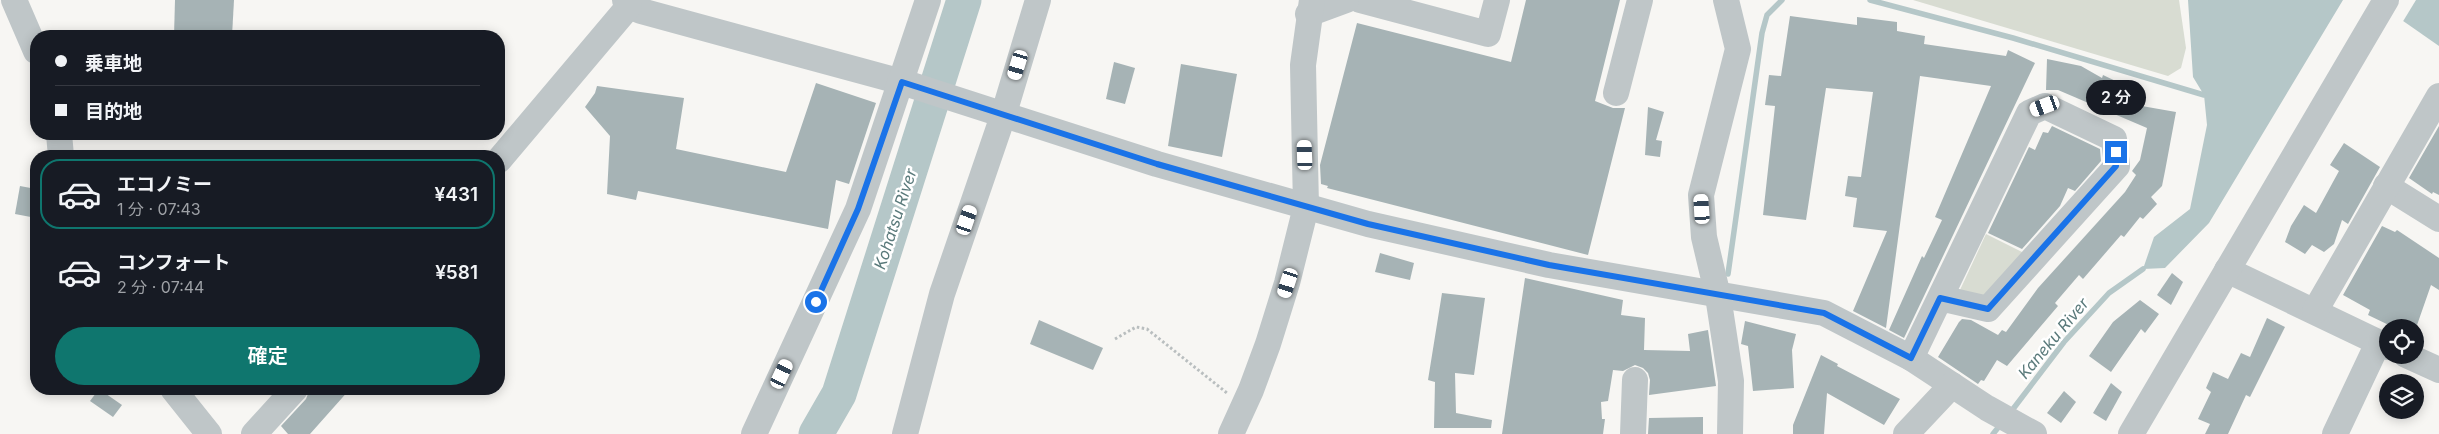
<!DOCTYPE html>
<html lang="ja">
<meta charset="utf-8">
<style>
body{margin:0;font-family:Inter,"Noto Sans JP",sans-serif;background:#20242c;color:#f1f3f6;height:100vh;display:flex;flex-direction:column;font-size:19px;white-space:nowrap}
*{box-sizing:border-box;margin:0}
p{font-size:16px;color:#9ea1a6}
.icon{flex:none;width:28px;height:28px;fill:none;stroke:currentColor;stroke-width:2;stroke-linecap:round;stroke-linejoin:round}
.map{position:relative;flex:1;overflow:hidden}
.panel{position:absolute;left:30px;top:150px;width:475px;height:245px;display:flex;flex-direction:column;background:#171b24;border-radius:20px;box-shadow:0 2px 12px #0003}
.panel>*{flex:none}
.banner{position:absolute;left:30px;top:30px;width:475px;height:110px;border-radius:20px;box-shadow:0 2px 12px #0003;display:grid;align-content:center;height:110px;padding:0 25px;background:#171b24}
.tools{position:absolute;left:2379px;top:319px;display:grid;gap:10px}
.tools a{display:grid;place-items:center;width:45px;height:45px;border-radius:50%;background:#171b24;box-shadow:0 2px 12px #0003;font-size:25px}
.end{position:absolute;width:22px;height:22px;margin:-11px;border:6px solid #1a73e8;background:#fff;box-shadow:0 0 0 2px #fff}
.from{border-radius:50%}
.bubble{position:absolute;height:35px;border-radius:18px;background:#171b24;box-shadow:0 2px 12px #0003;font-size:16px;font-weight:600;line-height:35px;text-align:center}
.car{position:absolute;width:15px;height:30px;margin:-15px -8px;border-radius:6px;box-shadow:0 0 4px 1px #0007;background:linear-gradient(#fff 24%,#345 0 40%,#fff 0 76%,#345 0 86%,#fff 0)}
.banner b{display:flex;align-items:center;gap:18px;height:48px;font-size:19px}
.banner b+b{border-top:1px solid #363941}
.banner i{width:12px;height:12px;background:#f1f3f6}
ul{padding:9px 0 0;list-style:none}
li{display:flex;align-items:center;gap:15px;height:70px;margin:0 10px 8px;padding:0 15px;border:2px solid transparent;border-radius:20px}
li div{flex:1}
li b{display:block;font-size:19px}
li em{font-style:normal;font-weight:600}
li.selected{border-color:#0f766e}
li>.icon{width:45px;height:45px;stroke-width:1.5}
.primary-button{display:flex;gap:10px;margin-top:auto;padding:10px 25px}
.primary-button a{flex:1;height:58px;border-radius:30px;background:#0f766e;color:#fff;font-size:20px;font-weight:600;line-height:58px;text-align:center}
.map>svg:first-child{display:block}
.green{fill:#d8dcd2}
.water{fill:#b5c7c8}
.pier{fill:#f7f6f3}
.lines{fill:none;stroke-linecap:round;stroke-linejoin:round}
.stream{stroke:#b5c7c8;stroke-width:5.5}
.river{stroke:#b5c7c8;stroke-width:35}
.building{fill:#a6b3b5}
.path{stroke:#b9bebf;stroke-width:3;stroke-dasharray:2.5 2.5;stroke-linecap:butt}
.minor{stroke:#bfc6c8;stroke-width:26}
.route{stroke:#1a73e8;stroke-width:6}
.labels{text-anchor:middle;stroke-width:5;stroke-linejoin:round;paint-order:stroke}
.water-label{font-size:16px;font-style:italic;fill:#5a7a7b;stroke:#fff}
</style>
<div class="map">
<svg width="2439" height="434" viewBox="0 0 2439 434">
<rect width="100%" height="100%" fill="#f7f6f3"/>
<!-- green -->
<g class="green">
<polygon points="1913,0 2179,0 2186,48 2181,68 2168,76"/>
<polygon points="1986,234 2030,256 1982,304 1960,290"/>
</g>
<!-- water -->
<g class="water">
<polygon points="2188,0 2343,0 2209,223 2165,268 2143,269 2154,237 2190,209 2207,125 2204,95 2193,77"/>
<polygon points="2373,0 2439,0 2439,46"/>
</g>
<!-- pier -->
<polygon class="pier" points="2371,0 2416,0 2402,23"/>
<g class="lines">
<!-- stream -->
<g class="stream">
<polyline points="1870,0 2013,38 2204,95"/>
<polyline points="1728,274 1762,33 1767,15 1782,0"/>
<polyline points="2010,413 2064,342 2109,293 2143,269"/>
<polyline points="1993,434 2001,424"/>
</g>
<!-- river -->
<polyline class="river" points="816,434 839,394 964,0"/>
</g>
<!-- building -->
<g class="building">
<polygon points="175,0 234,0 232,36 174,36"/>
<polygon points="1526,0 1620,0 1595,101 1613,108 1625,108 1588,255 1327,188 1328,186 1321,184 1320,165 1357,23 1511,62"/>
<polygon points="1790,16 1857,25 1857,17 1897,22 1897,31 1925,36 1924,44 2006,56 2008,50 2035,63 1904,338 1889,330 1922,256 1924,258 1942,220 1935,217 1991,86 1920,76 1886,328 1853,311 1887,231 1853,227 1857,198 1845,196 1848,176 1861,177 1873,92 1826,88 1806,220 1763,215 1775,106 1765,105 1769,75 1781,76"/>
<polygon points="2047,59 2081,66 2102,78 2103,75 2122,84 2142,96 2136,105 2176,112 2165,171 2162,186 2151,197 2157,204 2143,219 2140,217 2124,237 2121,235 2083,279 2079,275 2055,303 2058,306 2007,366 1997,360 1984,381 1981,380 1978,384 1938,357 1959,322 1962,319 1971,320 1998,335 2002,330 2006,332 2038,288 2125,192 2136,175 2132,171 2140,160 2147,128 2058,90 2046,90"/>
<polygon points="1114,62 1135,68 1125,104 1106,99"/>
<polygon points="1181,64 1237,74 1222,157 1168,146"/>
<polygon points="816,83 876,103 849,184 836,180 828,229 638,191 636,200 607,194 610,136 585,107 595,93 597,86 684,98 676,149 786,172"/>
<polygon points="1648,107 1664,112 1656,140 1662,141 1660,157 1645,155"/>
<polygon points="2052,126 2100,149 2101,161 2075,191 2068,188 2060,206 2022,249 1988,233 2029,147 2035,150 2043,132 2048,133"/>
<polygon points="2439,126 2439,195 2433,192 2432,194 2409,178"/>
<polygon points="2344,143 2380,167 2348,224 2342,220 2334,244 2324,252 2312,245 2305,254 2285,242 2291,226 2304,205 2316,213 2339,171 2330,165"/>
<polygon points="20,186 36,189 36,218 15,214"/>
<polygon points="2382,226 2395,232 2397,230 2439,258 2439,290 2431,285 2416,328 2395,328 2368,315 2370,310 2343,295"/>
<polygon points="1380,253 1414,263 1410,280 1375,272"/>
<polygon points="2172,273 2183,282 2171,305 2157,295"/>
<polygon points="1525,278 1623,300 1621,315 1645,318 1644,350 1690,351 1688,334 1708,330 1716,386 1649,395 1650,380 1648,373 1643,368 1635,365 1623,371 1613,370 1608,401 1601,402 1602,419 1605,419 1603,434 1502,434"/>
<polygon points="1442,293 1485,298 1474,375 1455,373 1456,413 1492,420 1491,428 1434,428 1435,382 1428,380"/>
<polygon points="2140,300 2159,314 2145,333 2141,329 2111,372 2089,356 2113,322"/>
<polygon points="2267,318 2285,327 2250,397 2246,395 2228,434 2205,434 2210,424 2198,419 2211,392 2206,388 2213,372 2228,379 2241,353 2250,357"/>
<polygon points="1039,320 1103,348 1093,370 1030,344"/>
<polygon points="1745,321 1796,334 1792,350 1794,388 1753,391 1748,346 1741,344"/>
<polygon points="1821,355 1838,364 1837,366 1900,399 1884,425 1827,393 1824,434 1793,434 1793,425"/>
<polygon points="2111,383 2122,392 2106,421 2093,413"/>
<polygon points="99,389 122,405 113,417 90,401"/>
<polygon points="310,389 350,389 310,434 288,434 281,426 306,399"/>
<polygon points="2064,391 2076,402 2061,423 2047,413"/>
<polygon points="1703,417 1703,434 1648,434 1649,418"/>
</g>
<g class="lines">
<!-- path -->
<polyline class="path" points="1115,339 1136,327 1147,329 1227,393"/>
<!-- minor -->
<g class="minor">
<polyline points="14,0 36,51"/>
<polyline points="625,0 629,6 641,11 902,82 1157,164 1368,224 1549,265 1824,313 1911,358 1987,408 2034,434"/>
<polyline points="1360,0 1488,34 1497,0"/>
<polyline points="1726,0 1738,49 1701,195 1704,237 1718,296 1731,381 1730,434"/>
<polyline points="1308,14 1346,0"/>
<polyline points="1616,93 1640,0"/>
<polyline points="59,134 61,156"/>
<polyline points="499,160 629,6"/>
<polyline points="2386,186 2439,219"/>
<polyline points="2227,270 2388,347"/>
<polyline points="2315,311 2439,96"/>
<polyline points="2406,355 2439,370"/>
<polyline points="1911,358 2029,113 2045,106 2114,139 2117,166 1988,309 1940,298"/>
<polyline points="173,389 209,434"/>
<polyline points="254,434 295,389"/>
<polyline points="754,434 858,209 928,0"/>
<polyline points="905,434 942,294 1004,113 1038,0"/>
<polyline points="1231,434 1251,390 1268,344 1287,283 1306,207 1303,65 1312,0"/>
<polyline points="1633,434 1635,380"/>
<polyline points="1906,434 1952,385"/>
<polyline points="2131,434 2386,0"/>
<polyline points="2335,434 2378,343"/>
</g>
</g>
<g class="lines">
<!-- route -->
<polyline class="route" points="816,302 858,209 902,82 1157,164 1368,224 1549,265 1824,313 1911,358 1940,298 1988,309 2116,166 2116,152"/>
</g>
<g class="labels">
<!-- water labels -->
<g class="water-label">
<text transform="translate(895 219) rotate(-72)" y="6">Kohatsu River</text>
<text transform="translate(2053 338) rotate(-50)" y="6">Kaneku River</text>
</g>
</g>
</svg>
<div class="tools">
<a><svg class="icon" aria-label="locate" viewBox="0 0 24 24"><circle cx="12" cy="12" r="6"/><path d="M12 2v4M12 18v4M2 12h4M18 12h4"/></svg></a>
<a><svg class="icon" aria-label="layers" viewBox="0 0 24 24"><path d="M12 4l9 5-9 5-9-5zM3 14l9 5 9-5"/></svg></a>
</div>
<i class="end from" style="left:816px;top:302px"></i>
<i class="end" style="left:2116px;top:152px"></i>
<div class="bubble" style="left:2086px;top:80px;width:60px">2 分</div>
<i class="car" style="left:1018px;top:65px;rotate:197deg"></i>
<i class="car" style="left:2045px;top:106px;rotate:250deg"></i>
<i class="car" style="left:1305px;top:155px;rotate:358deg"></i>
<i class="car" style="left:1702px;top:209px;rotate:356deg"></i>
<i class="car" style="left:967px;top:220px;rotate:19deg"></i>
<i class="car" style="left:1288px;top:283px;rotate:198deg"></i>
<i class="car" style="left:782px;top:374px;rotate:25deg"></i>
<div class="banner">
<b><i class="from"></i>乗車地</b>
<b><i></i>目的地</b>
</div>
<section class="panel">
<ul>
<li class="selected"><svg class="icon" aria-label="car" viewBox="0 0 24 24"><path d="M5 17H2v-5l4-1 3-4h7l3 4 3 1v5h-3M9 17h6M6 11h13"/><circle cx="7" cy="17" r="2"/><circle cx="17" cy="17" r="2"/></svg><div><b>エコノミー</b><p>1 分 · 07:43</p></div><em>¥431</em></li>
<li><svg class="icon" aria-label="car" viewBox="0 0 24 24"><path d="M5 17H2v-5l4-1 3-4h7l3 4 3 1v5h-3M9 17h6M6 11h13"/><circle cx="7" cy="17" r="2"/><circle cx="17" cy="17" r="2"/></svg><div><b>コンフォート</b><p>2 分 · 07:44</p></div><em>¥581</em></li>
</ul>
<div class="primary-button"><a>確定</a></div>
</section>
</div>
